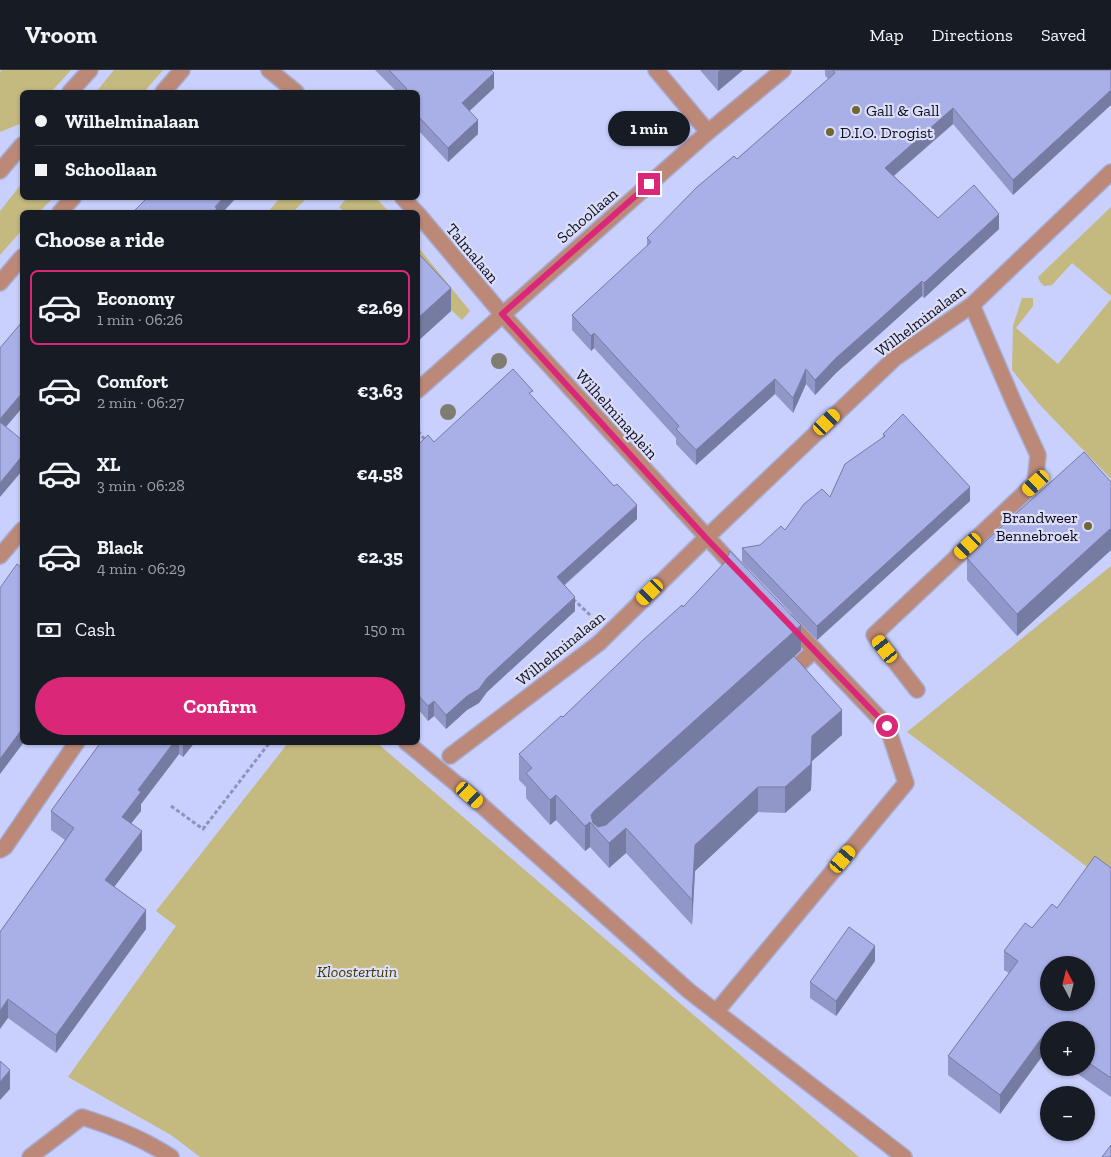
<!DOCTYPE html>
<meta charset="utf-8">
<style>
body{margin:0;font-family:"Zilla Slab",serif;background:#242831;color:#f1f3f6;height:100vh;display:flex;flex-direction:column;font-size:19px;white-space:nowrap}
*{box-sizing:border-box;margin:0}
p{font-size:16px;color:#9ea1a6}
.icon{flex:none;width:28px;height:28px;fill:none;stroke:currentColor;stroke-width:2;stroke-linecap:round;stroke-linejoin:round}
.map{position:relative;flex:1;overflow:hidden}
.panel{position:absolute;left:20px;top:140px;width:400px;height:535px;display:flex;flex-direction:column;background:#171b24;border-radius:8px;box-shadow:0 1px 4px #0004}
.panel>*{flex:none}
.banner{position:absolute;left:20px;top:20px;width:400px;height:110px;border-radius:8px;box-shadow:0 1px 4px #0004;display:grid;align-content:center;height:110px;padding:0 15px;background:#171b24}
.needle{width:32px;rotate:353deg}
.buttons{position:absolute;left:1040px;top:886px;display:grid;gap:10px}
.buttons a{display:grid;place-items:center;width:55px;height:55px;border-radius:50%;background:#171b24;box-shadow:0 1px 4px #0004;font-size:25px}
.end{position:absolute;width:22px;height:22px;margin:-11px;border:6px solid #db2777;background:#fff;box-shadow:0 0 0 2px #fff}
.from{border-radius:50%}
.bubble{position:absolute;height:35px;border-radius:18px;background:#171b24;box-shadow:0 1px 4px #0004;font-size:16px;font-weight:700;line-height:35px;text-align:center}
.car{position:absolute;width:15px;height:30px;margin:-15px -8px;border-radius:6px;box-shadow:0 0 4px 1px #0007;background:linear-gradient(#f5c518 24%,#345 0 40%,#f5c518 0 76%,#345 0 86%,#f5c518 0)}
.banner b{display:flex;align-items:center;gap:18px;height:48px;font-size:19px}
.banner b+b{border-top:1px solid #363941}
.banner i{width:12px;height:12px;background:#f1f3f6}
ul{padding:0;list-style:none}
li{display:flex;align-items:center;gap:15px;height:75px;margin:0 10px 8px;padding:0 5px;border:2px solid transparent;border-radius:8px}
li div{flex:1}
li b{display:block;font-size:19px}
li em{font-style:normal;font-weight:700}
li.on{border-color:#db2777}
li>.icon{width:45px;height:45px;stroke-width:1.5}
h2{padding:0 15px;font-size:22px;line-height:60px}
.pay{display:flex;align-items:center;gap:12px;height:55px;padding:0 15px;font-size:19px}
.pay p{margin-inline-start:auto}
.cta{display:flex;gap:10px;margin-top:auto;padding:10px 15px}
.cta a{flex:1;height:58px;border-radius:30px;background:#db2777;color:#fff;font-size:20px;font-weight:700;line-height:58px;text-align:center}
header{display:flex;align-items:center;gap:30px;box-sizing:border-box;height:70px;padding:0 25px;background:#171b24;border-bottom:1px solid #363941}
header strong{font-size:24px}
nav{display:flex;gap:28px;margin-inline-start:auto;font-size:18px}
.map>svg:first-child{display:block}
.green{fill:#c4b97f}
.lines{fill:none;stroke-linecap:round;stroke-linejoin:round}
.service-casing{stroke:#a7add5;stroke-width:18}
.pedestrian-casing{stroke:#a7add5;stroke-width:18}
.minor-casing{stroke:#a7add5;stroke-width:18}
.path{stroke:#8e93b8;stroke-width:3;stroke-dasharray:4 2.5;stroke-linecap:butt}
.service{stroke:#bc8979;stroke-width:15}
.pedestrian{stroke:#bc8979;stroke-width:15}
.minor{stroke:#bc8979;stroke-width:15}
.tree{fill:#7f7c72}
.wall{fill:#9197c8}
.shaded-wall{fill:#767ba2}
.building{fill:#a9b0e8;stroke:#767ba2;fill-rule:evenodd}
.route{stroke:#db2777;stroke-width:6}
.poi-dot{fill:#706633;stroke:#dbdef6;stroke-width:2}
.labels{text-anchor:middle;stroke-width:4.5;stroke-linejoin:round;paint-order:stroke}
.poi-label{font-size:16px;fill:#0c0d21;stroke:#dbdef6;text-anchor:start}
.street-label{font-size:16px;fill:#0c0d21;stroke:#dbdef6}
.park-label{font-size:16px;font-style:italic;fill:#423800;stroke:#dbdef6}
</style>
<header>
<strong>Vroom</strong>
<nav><a>Map</a><a>Directions</a><a>Saved</a></nav>
</header>
<div class="map">
<svg width="1111" height="1087" viewBox="0 0 1111 1087">
<rect width="100%" height="100%" fill="#c9d0fd"/>
<!-- green -->
<g class="green">
<polygon points="2,0 71,0 51,22 22,22 22,53 0,62 0,2"/>
<polygon points="114,0 163,0 144,22 96,22"/>
<polygon points="22,113 22,128 53,128 39,142 22,142 22,160 0,185 0,141"/>
<polygon points="280,128 307,128 293,142 268,142"/>
<polygon points="347,128 376,128 389,142 345,142 339,137"/>
<polygon points="1111,137 1111,226 1072,193 1052,215 1044,216 1040,212 1038,207"/>
<polygon points="418,177 470,241 462,250 418,209"/>
<polygon points="1022,228 1033,228 1033,236 1016,258 1058,294 1111,229 1111,409 1039,334 1012,300 1013,256"/>
<polygon points="1111,496 1111,812 1094,802 907,662"/>
<polygon points="288,673 377,673 859,1087 200,1087 171,1065 68,1007 176,856 156,841"/>
</g>
<g class="lines">
<defs>
<g id="service">
<polyline points="0,486 22,460"/>
<polyline points="917,620 874,565 1035,413 1038,385 1014,333 972,235"/>
<polyline points="470,725 689,921 904,1087"/>
<polyline points="716,942 906,713 887,656"/>
</g>
<g id="pedestrian">
<polyline points="786,606 815,580"/>
<polyline points="450,686 599,573"/>
</g>
<g id="minor">
<polyline points="269,0 296,22"/>
<polyline points="656,0 708,62"/>
<polyline points="70,22 90,0"/>
<polyline points="163,22 182,0"/>
<polyline points="0,101 22,75"/>
<polyline points="403,128 416,142"/>
<polyline points="60,142 73,128"/>
<polyline points="418,144 502,244 741,504"/>
<polyline points="0,213 22,187"/>
<polyline points="418,320 708,62 783,0"/>
<polyline points="788,552 887,656"/>
<polyline points="599,573 706,468 895,288 972,235 1111,102"/>
<polyline points="406,672 470,725"/>
<polyline points="0,780 5,777 77,672"/>
<path d="M30,1087L82,1047C114,1057 144,1069 171,1087"/>
</g>
</defs>
<!-- service casing -->
<use href="#service" class="service-casing"/>
<!-- pedestrian casing -->
<use href="#pedestrian" class="pedestrian-casing"/>
<!-- minor casing -->
<use href="#minor" class="minor-casing"/>
<!-- path -->
<g class="path">
<polyline points="418,361 426,371"/>
<polyline points="573,529 590,545"/>
<polyline points="171,736 203,759 270,672"/>
</g>
<!-- service -->
<use href="#service" class="service"/>
<!-- pedestrian -->
<use href="#pedestrian" class="pedestrian"/>
<!-- minor -->
<use href="#minor" class="minor"/>
</g>
<!-- trees -->
<g class="tree">
<circle cx="499" cy="291" r="8"/>
<circle cx="448" cy="342" r="8"/>
</g>
<!-- wall -->
<g class="wall">
<polygon points="375,0 491,0 494,18 469,41 478,64 448,92 418,60 418,22 397,22"/>
<polygon points="700,0 743,0 718,21"/>
<polygon points="825,0 1111,0 1013,125 953,54 894,106 938,148 999,159 924,228 922,226 880,264 836,303 815,325 806,314 793,343 775,324 696,395 676,374 676,368 594,278 591,281 572,260 572,245 647,177 647,168 828,9 825,5"/>
<polygon points="418,183 451,241 418,271"/>
<polygon points="533,327 637,449 565,515 575,541 487,622 479,633 467,640 446,659 434,646 428,651 418,639 418,375 434,372"/>
<polygon points="883,364 970,431 817,570 742,492 742,478 760,475 785,460 830,427 883,368"/>
<polygon points="1111,412 1111,480 1017,566 967,510 967,488"/>
<polygon points="683,537 801,580 794,587 842,665 812,691 811,720 785,743 758,742 695,801 692,855 626,783 609,798 590,777 585,781 556,750 550,755 526,728 526,717 519,710 519,684 563,647"/>
<polygon points="101,672 195,672 183,687 179,684 141,734 141,741 131,753 142,780 114,817 146,859 56,983 8,948 0,862 65,770 51,760 51,741"/>
<polygon points="1111,798 1111,1027 1069,998 1086,998 1086,960 1049,960 1049,983 1046,981 1000,1044 948,1005 948,986 1009,903 1004,900 1004,881 1057,838"/>
<polygon points="875,891 836,946 810,928 810,912"/>
</g>
<!-- shaded-wall -->
<g class="shaded-wall">
<polygon points="720,0 743,0 718,21 718,2"/>
<polygon points="494,3 494,18 462,48 462,33"/>
<polygon points="1111,20 1111,35 1013,125 1013,110"/>
<polygon points="953,38 953,54 885,113 885,98"/>
<polygon points="478,50 478,64 448,92 448,78"/>
<polygon points="223,128 236,128 223,142 214,142 215,137"/>
<polygon points="999,144 999,159 924,228 924,213"/>
<polygon points="922,211 922,226 836,303 815,325 815,310 836,288"/>
<polygon points="451,218 451,241 418,271 418,248"/>
<polygon points="594,263 594,278 591,281 591,266"/>
<polygon points="806,299 806,314 793,343 793,328"/>
<polygon points="775,309 775,324 696,395 696,380"/>
<polygon points="22,323 22,338 0,364 0,349"/>
<polygon points="22,386 22,401 0,427 0,413"/>
<polygon points="970,417 970,431 817,570 817,556"/>
<polygon points="637,435 637,449 557,521 557,507"/>
<polygon points="1111,458 1111,480 1017,566 1017,544"/>
<polygon points="575,527 575,541 487,622 479,633 467,640 446,659 446,645"/>
<polygon points="801,555 801,580 599,761 591,753 591,745 594,741"/>
<polygon points="434,631 434,646 428,651 428,636"/>
<polygon points="842,640 842,665 812,691 811,720 785,743 785,717 812,666"/>
<polygon points="22,659 22,672 24,672 0,704 0,689"/>
<polygon points="174,672 179,672 179,684 141,734 141,741 122,765 122,747 138,720"/>
<polygon points="183,672 195,672 183,687"/>
<polygon points="758,717 758,742 695,801 692,855 692,830 695,775"/>
<polygon points="556,725 556,750 550,755 550,730"/>
<polygon points="590,752 590,777 585,781 585,756"/>
<polygon points="626,758 626,783 609,798 609,773"/>
<polygon points="142,761 142,780 105,829 105,810"/>
<polygon points="146,840 146,859 56,983 56,965"/>
<polygon points="875,876 875,891 836,946 836,931"/>
<polygon points="8,929 8,948 0,959 0,941"/>
<polygon points="1046,962 1046,981 1000,1044 1000,1025"/>
<polygon points="10,1000 10,1019 0,1030 0,1012"/>
</g>
<!-- building -->
<g class="building">
<polygon points="389,0 491,0 494,3 462,33 478,50 448,78 418,46 418,22 403,22 407,19"/>
<polygon points="833,0 1111,0 1111,20 1013,110 953,38 885,98 938,148 974,115 999,144 924,213 922,211 880,249 836,288 815,310 806,299 793,328 775,309 696,380 676,359 679,356 594,263 591,266 572,245 651,172 647,168 697,117 734,86 737,89 835,3"/>
<polygon points="143,128 223,128 215,137 217,138 214,142 133,142 145,130"/>
<polygon points="418,183 451,218 418,248"/>
<polygon points="22,252 22,323 0,349 0,278"/>
<polygon points="513,299 533,321 529,323 572,370 614,416 617,414 637,435 557,507 575,527 487,608 479,619 467,626 446,645 434,631 428,636 418,625 418,375 428,365 434,372"/>
<polygon points="903,344 970,417 817,556 742,478 760,475 781,456 785,460 804,434 822,419 830,427 845,394 885,366 883,364"/>
<polygon points="0,352 22,370 22,386 0,413"/>
<polygon points="1084,382 1111,412 1111,458 1017,544 967,488"/>
<polygon points="730,481 801,555 594,741 591,745 593,753 598,757 606,755 794,586 842,640 812,666 811,694 785,717 758,717 695,775 692,830 626,758 609,773 590,752 585,756 556,725 550,730 526,703 532,698 519,684 561,646 563,647 643,570 682,535 683,537 725,492"/>
<polygon points="17,494 22,498 22,659 0,689 0,518"/>
<polygon points="101,672 174,672 138,720 141,722 122,747 142,761 105,810 146,840 56,965 8,929 0,941 0,862 74,758 51,741"/>
<path d="M1095,786L1111,798V1008L1086,991V960H1049V964L1046,962L1000,1025L948,986L1018,891L1004,881L1025,853L1032,858L1052,834L1057,838ZM1049,895H1086V932H1049Z"/>
<polygon points="849,857 875,876 836,931 810,912"/>
<polygon points="0,991 10,1000 0,1012"/>
<polygon points="1111,1075 1111,1087 1102,1087"/>
</g>
<g class="lines">
<!-- route -->
<polyline class="route" points="649,114 502,244 706,468 887,656"/>
</g>
<!-- markers -->
<g class="poi-dot">
<circle cx="856" cy="40" r="5"/>
<circle cx="830" cy="62" r="5"/>
<circle cx="1088" cy="456" r="5"/>
</g>
<g class="labels">
<!-- poi labels -->
<g class="poi-label">
<text x="866" y="46">Gall &amp; Gall</text>
<text x="840" y="68">D.I.O. Drogist</text>
<text x="1078" y="453" text-anchor="end">Brandweer<tspan x="1078" dy="18">Bennebroek</tspan></text>
</g>
<!-- street labels -->
<g class="street-label">
<text transform="translate(587 145) rotate(-41)" y="6">Schoollaan</text>
<text transform="translate(473 183) rotate(50)" y="6">Talmalaan</text>
<text transform="translate(920 250) rotate(-37)" y="6">Wilhelminalaan</text>
<text transform="translate(617 344) rotate(48)" y="6">Wilhelminaplein</text>
<text transform="translate(560 578) rotate(-39)" y="6">Wilhelminalaan</text>
</g>
<!-- park labels -->
<g class="park-label">
<text x="357" y="907">Kloostertuin</text>
</g>
</g>
</svg>
<div class="buttons">
<a><svg class="needle" viewBox="-14 -14 28 28"><path d="M0-13l5 13h-10z" fill="#e53935"/><path d="M0 13l5-13h-10z" fill="#9ea1a6"/></svg></a>
<a>+</a>
<a>−</a>
</div>
<i class="end from" style="left:887px;top:656px"></i>
<i class="end" style="left:649px;top:114px"></i>
<div class="bubble" style="left:608px;top:41px;width:82px">1 min</div>
<i class="car" style="left:827px;top:352px;rotate:46deg"></i>
<i class="car" style="left:1036px;top:413px;rotate:227deg"></i>
<i class="car" style="left:968px;top:476px;rotate:227deg"></i>
<i class="car" style="left:650px;top:522px;rotate:226deg"></i>
<i class="car" style="left:885px;top:579px;rotate:322deg"></i>
<i class="car" style="left:470px;top:725px;rotate:132deg"></i>
<i class="car" style="left:843px;top:789px;rotate:40deg"></i>
<div class="banner">
<b><i class="from"></i>Wilhelminalaan</b>
<b><i></i>Schoollaan</b>
</div>
<section class="panel">
<h2>Choose a ride</h2>
<ul>
<li class="on"><svg class="icon" aria-label="car" viewBox="0 0 24 24"><path d="M5 17H2v-5l4-1 3-4h7l3 4 3 1v5h-3M9 17h6M6 11h13"/><circle cx="7" cy="17" r="2"/><circle cx="17" cy="17" r="2"/></svg><div><b>Economy</b><p>1 min · 06:26</p></div><em>€2.69</em></li>
<li><svg class="icon" aria-label="car" viewBox="0 0 24 24"><path d="M5 17H2v-5l4-1 3-4h7l3 4 3 1v5h-3M9 17h6M6 11h13"/><circle cx="7" cy="17" r="2"/><circle cx="17" cy="17" r="2"/></svg><div><b>Comfort</b><p>2 min · 06:27</p></div><em>€3.63</em></li>
<li><svg class="icon" aria-label="car" viewBox="0 0 24 24"><path d="M5 17H2v-5l4-1 3-4h7l3 4 3 1v5h-3M9 17h6M6 11h13"/><circle cx="7" cy="17" r="2"/><circle cx="17" cy="17" r="2"/></svg><div><b>XL</b><p>3 min · 06:28</p></div><em>€4.58</em></li>
<li><svg class="icon" aria-label="car" viewBox="0 0 24 24"><path d="M5 17H2v-5l4-1 3-4h7l3 4 3 1v5h-3M9 17h6M6 11h13"/><circle cx="7" cy="17" r="2"/><circle cx="17" cy="17" r="2"/></svg><div><b>Black</b><p>4 min · 06:29</p></div><em>€2.35</em></li>
</ul>
<div class="pay"><svg class="icon" aria-label="cash" viewBox="0 0 24 24"><path d="M3 7h18v10H3z"/><circle cx="12" cy="12" r="2"/></svg>Cash<p>150 m</p></div>
<div class="cta"><a>Confirm</a></div>
</section>
</div>
